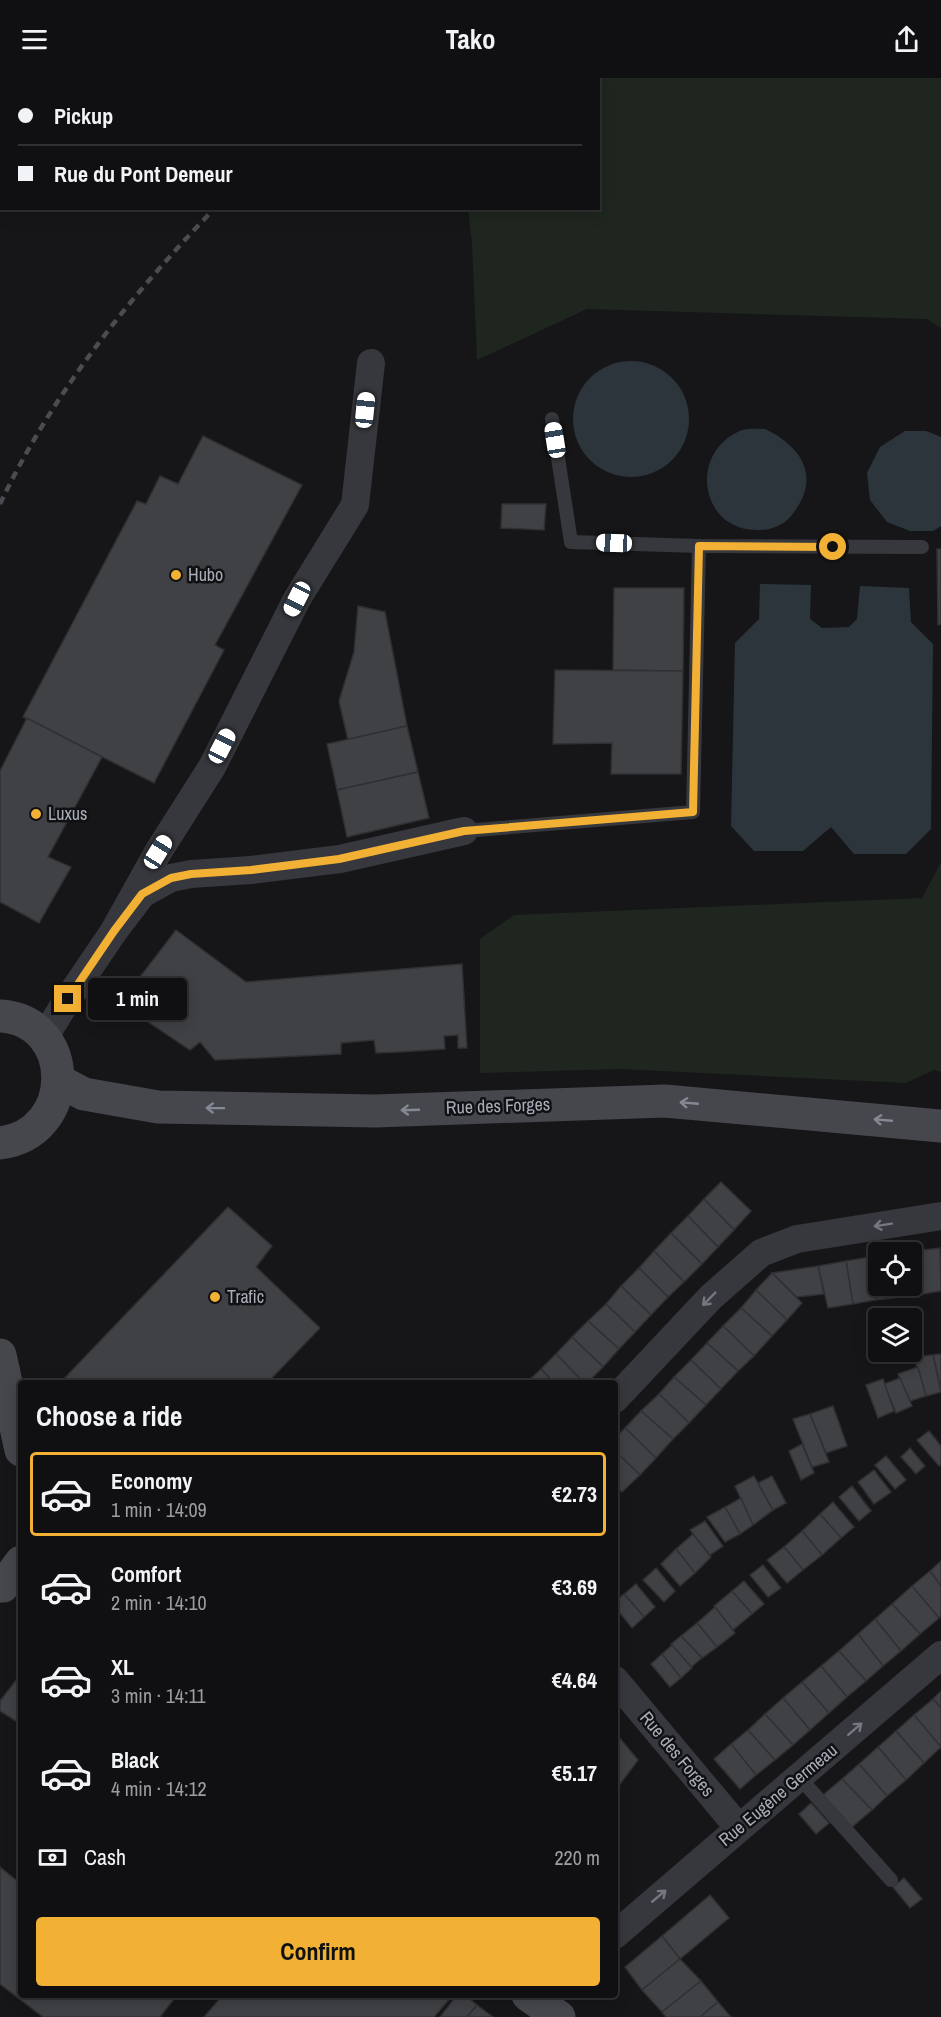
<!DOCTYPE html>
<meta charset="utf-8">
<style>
body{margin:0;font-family:"Archivo Narrow",sans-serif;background:#1e1e20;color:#f1f3f6;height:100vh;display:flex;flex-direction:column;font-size:22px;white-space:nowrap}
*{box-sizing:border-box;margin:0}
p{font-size:20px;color:#9c9d9f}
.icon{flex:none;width:33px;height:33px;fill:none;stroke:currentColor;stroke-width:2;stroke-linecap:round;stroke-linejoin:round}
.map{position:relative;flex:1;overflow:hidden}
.side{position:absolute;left:18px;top:1302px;width:600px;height:618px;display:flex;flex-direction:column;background:#101012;border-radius:6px;box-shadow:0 3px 15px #0003,0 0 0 2px #303032}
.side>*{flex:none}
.hud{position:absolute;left:0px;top:0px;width:600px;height:132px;box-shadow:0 3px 15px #0003,0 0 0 2px #303032;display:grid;align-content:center;height:132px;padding:0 18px;background:#101012}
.fabs{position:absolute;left:868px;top:1164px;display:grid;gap:12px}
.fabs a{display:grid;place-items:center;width:54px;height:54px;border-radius:6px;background:#101012;box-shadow:0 3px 15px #0003,0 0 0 2px #303032;font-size:30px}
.end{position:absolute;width:27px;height:27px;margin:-14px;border:8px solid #f2b134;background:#111;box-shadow:0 0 0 3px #111}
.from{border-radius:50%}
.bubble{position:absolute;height:42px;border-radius:6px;background:#101012;box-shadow:0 3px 15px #0003,0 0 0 2px #303032;font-size:20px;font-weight:800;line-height:42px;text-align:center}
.car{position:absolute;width:18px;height:36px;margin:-18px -9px;border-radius:8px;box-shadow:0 0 4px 2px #0007;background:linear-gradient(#fff 24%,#345 0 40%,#fff 0 76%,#345 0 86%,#fff 0)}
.hud b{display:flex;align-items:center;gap:21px;height:57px;font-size:22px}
.hud b+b{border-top:2px solid #303032}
.hud i{width:15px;height:15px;background:#f1f3f6}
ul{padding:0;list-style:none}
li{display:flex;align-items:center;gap:18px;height:84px;margin:0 12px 9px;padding:0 6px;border:3px solid transparent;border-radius:6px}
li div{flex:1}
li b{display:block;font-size:22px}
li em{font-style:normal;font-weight:800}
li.current{border-color:#f2b134}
li>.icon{width:54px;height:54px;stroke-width:1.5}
h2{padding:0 18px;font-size:27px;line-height:72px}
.pay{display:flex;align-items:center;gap:15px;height:66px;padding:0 18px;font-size:22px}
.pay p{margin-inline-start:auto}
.button{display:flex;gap:12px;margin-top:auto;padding:12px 18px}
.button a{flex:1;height:69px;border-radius:6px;background:#f2b134;color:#111;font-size:24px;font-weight:800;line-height:69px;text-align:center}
header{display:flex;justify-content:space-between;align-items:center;height:78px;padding:0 18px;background:#101012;font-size:27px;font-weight:800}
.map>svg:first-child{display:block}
.green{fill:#1e261f}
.water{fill:#2c353c}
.building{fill:#404145;stroke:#303034;stroke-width:1.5}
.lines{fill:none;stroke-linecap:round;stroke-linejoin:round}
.lane{stroke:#37383d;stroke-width:14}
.street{stroke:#37383d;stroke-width:28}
.secondary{stroke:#45474d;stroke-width:33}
.rail{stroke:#4a4c52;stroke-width:4.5;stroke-dasharray:8 6;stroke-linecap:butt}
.oneway{stroke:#858993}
.oneway2{stroke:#757881}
.route{stroke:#f2b134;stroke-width:8}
.poi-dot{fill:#f2b134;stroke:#111113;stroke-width:2}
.labels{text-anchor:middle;stroke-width:5;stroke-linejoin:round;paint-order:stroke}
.poi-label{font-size:18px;fill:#a8adb8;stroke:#111113;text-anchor:start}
.street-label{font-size:18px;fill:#a8adb8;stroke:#111113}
</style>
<header><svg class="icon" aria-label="menu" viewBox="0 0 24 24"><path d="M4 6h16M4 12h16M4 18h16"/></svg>Tako<svg class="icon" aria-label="share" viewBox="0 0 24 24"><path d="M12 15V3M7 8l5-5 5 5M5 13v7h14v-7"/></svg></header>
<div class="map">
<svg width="941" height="1939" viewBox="0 0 941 1939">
<rect width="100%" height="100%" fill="#161618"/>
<!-- green -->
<g class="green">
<polygon points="450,0 941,0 941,250 927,241 587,231 477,282 472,164 468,131 598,130 598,2"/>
<polygon points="941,784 941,994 934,992 906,1005 620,991 480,995 480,861 514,837 922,820"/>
</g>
<!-- water -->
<g class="water">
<circle cx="631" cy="341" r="58"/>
<path d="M765,351C801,368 821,398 794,434C786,446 774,452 759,452C700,454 687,374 742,352C749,350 758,351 765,351Z"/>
<polygon points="905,353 926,353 941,359 941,448 933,453 910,453 887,444 870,422 867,395 880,369"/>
<polygon points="760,506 811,507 810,541 822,550 849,549 857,541 860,508 909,510 911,544 933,566 931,751 906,776 854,776 831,749 803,773 754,773 731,748 735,565 759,541"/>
</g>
<!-- building -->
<g class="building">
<polygon points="203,358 302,407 215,567 224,572 154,705 23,639 137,423 146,426 160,398 178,406"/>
<polygon points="502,426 546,426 544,452 501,450"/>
<polygon points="937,471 941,471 941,546 938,547"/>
<polygon points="614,510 684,510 683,593 613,592"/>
<polygon points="358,528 385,534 407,648 348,662 339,623 354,574"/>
<polygon points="555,592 683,593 681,696 611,696 612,665 553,666"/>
<polygon points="27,640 102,679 48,779 71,789 39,845 0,824 0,693"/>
<polygon points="407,648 418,694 337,712 327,666"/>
<polygon points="418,694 429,740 347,759 337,712"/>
<polygon points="176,852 246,904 462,886 467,970 458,970 458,957 444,958 445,971 399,974 376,975 374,962 341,965 341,976 215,982 200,964 190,972 120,925"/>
<polygon points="721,1104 751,1133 734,1152 704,1121"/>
<polygon points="704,1121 734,1152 718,1169 688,1138"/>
<polygon points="228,1129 272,1168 256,1189 320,1250 267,1305 60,1305"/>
<polygon points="688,1138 718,1169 702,1186 671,1155"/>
<polygon points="671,1155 702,1186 684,1204 654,1173"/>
<polygon points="940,1170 941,1213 923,1216 915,1173"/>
<polygon points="654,1173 684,1204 668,1219 639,1190"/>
<polygon points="915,1173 923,1216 899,1219 897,1208 912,1208 912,1174 902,1174"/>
<polygon points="879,1178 879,1208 897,1208 899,1219 876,1222 869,1179"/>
<polygon points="869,1179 876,1222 853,1226 846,1183"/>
<polygon points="846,1183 853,1226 828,1230 818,1188"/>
<polygon points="818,1188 824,1216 797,1219 772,1195"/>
<polygon points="639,1190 668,1219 651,1237 621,1208"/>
<polygon points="772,1195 802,1225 787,1242 756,1212"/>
<polygon points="621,1208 651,1237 635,1254 606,1226"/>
<polygon points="756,1212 787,1242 772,1258 741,1230"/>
<polygon points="606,1226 635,1254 619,1271 588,1243"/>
<polygon points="741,1230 772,1258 754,1278 723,1248"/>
<polygon points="588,1243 619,1271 603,1289 572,1259"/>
<polygon points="723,1248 754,1278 738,1293 707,1265"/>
<polygon points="572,1259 603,1289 587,1305 584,1305 556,1276"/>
<polygon points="707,1265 738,1293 721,1311 691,1282"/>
<polygon points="556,1276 584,1305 554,1305 541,1291"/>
<polygon points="941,1276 941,1311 933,1277"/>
<polygon points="933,1277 941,1314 926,1318 914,1279"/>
<polygon points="691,1282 721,1311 706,1327 674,1299"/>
<polygon points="918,1289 926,1318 910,1323 898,1296"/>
<polygon points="541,1291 554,1305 526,1305"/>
<polygon points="674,1299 706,1327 689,1345 659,1316"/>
<polygon points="900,1300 912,1328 896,1335 884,1306"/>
<polygon points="883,1301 894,1333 878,1340 866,1307"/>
<polygon points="659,1316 689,1345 673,1361 641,1333"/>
<polygon points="833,1328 847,1368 826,1375 810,1336"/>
<polygon points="641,1333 673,1361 656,1380 625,1350"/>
<polygon points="810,1336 829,1384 812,1389 793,1341"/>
<polygon points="625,1350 656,1380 640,1397 615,1373 615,1360"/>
<polygon points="929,1353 941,1368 941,1386 939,1388 917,1362"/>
<polygon points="802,1366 814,1395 801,1402 789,1373"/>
<polygon points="910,1370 925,1388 916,1396 901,1379"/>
<polygon points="615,1373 640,1397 622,1414 615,1407"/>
<polygon points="886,1378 906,1402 895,1411 875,1387"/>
<polygon points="874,1392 891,1414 874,1426 858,1404"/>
<polygon points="754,1398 773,1432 753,1447 735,1408"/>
<polygon points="772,1398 786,1425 773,1432 758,1405"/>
<polygon points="852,1408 871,1433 859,1443 839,1419"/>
<polygon points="741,1420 753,1447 740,1456 725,1429"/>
<polygon points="833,1424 854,1449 841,1460 820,1436"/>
<polygon points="725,1429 740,1456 725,1464 707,1439"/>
<polygon points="820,1436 841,1460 822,1477 802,1453"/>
<polygon points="705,1443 723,1468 710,1477 690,1452"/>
<polygon points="802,1453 822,1477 803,1492 784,1469"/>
<polygon points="693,1456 711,1479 695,1495 676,1471"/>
<polygon points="784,1469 803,1492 787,1505 767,1482"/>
<polygon points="676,1471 695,1495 680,1508 661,1486"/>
<polygon points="941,1483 941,1508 930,1493"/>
<polygon points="763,1487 781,1510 768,1519 750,1497"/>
<polygon points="656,1490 675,1513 664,1524 643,1502"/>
<polygon points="930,1493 941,1508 941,1538 939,1540 912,1508"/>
<polygon points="744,1503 764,1526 752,1536 732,1513"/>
<polygon points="636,1506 655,1529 644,1539 624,1516"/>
<polygon points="912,1508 939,1540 920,1556 892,1526"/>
<polygon points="732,1513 752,1536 733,1552 714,1528"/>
<polygon points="624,1516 644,1539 632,1550 615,1529 615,1523"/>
<polygon points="892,1526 920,1556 901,1573 875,1541"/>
<polygon points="715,1529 735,1555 717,1569 697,1545"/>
<polygon points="875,1541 901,1573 883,1588 858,1556"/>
<polygon points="697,1545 717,1569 702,1580 681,1558"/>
<polygon points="858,1556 883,1588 866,1603 839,1573"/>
<polygon points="681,1558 702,1580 691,1589 671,1566"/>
<polygon points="672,1567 692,1590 681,1600 662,1576"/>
<polygon points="839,1573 866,1603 847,1619 821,1588"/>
<polygon points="662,1576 681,1600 670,1609 651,1586"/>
<polygon points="821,1588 847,1619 829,1635 802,1604"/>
<polygon points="21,1596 21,1637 16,1643 0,1633 0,1623"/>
<polygon points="802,1604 829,1635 810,1652 783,1620"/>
<polygon points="941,1613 941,1630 933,1621"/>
<polygon points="783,1620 810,1652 793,1667 765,1636"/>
<polygon points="933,1621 941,1630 941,1669 914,1637"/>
<polygon points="765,1636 793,1667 775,1682 748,1652"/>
<polygon points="914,1637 941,1669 924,1685 896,1653"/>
<polygon points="748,1652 775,1682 756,1697 731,1666"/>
<polygon points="896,1653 924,1685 906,1702 878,1669"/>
<polygon points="618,1658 638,1682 615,1713 615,1662"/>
<polygon points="731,1666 756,1697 740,1711 714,1681"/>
<polygon points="878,1669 906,1702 887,1718 859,1686"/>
<polygon points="859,1686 887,1718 872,1732 842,1701"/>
<polygon points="842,1701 872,1732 852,1749 823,1717"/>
<polygon points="811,1725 829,1745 816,1756 799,1736"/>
<polygon points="0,1789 21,1806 21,1917 177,1917 160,1939 43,1939 0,1906"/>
<polygon points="904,1800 922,1821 910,1830 893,1809"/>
<polygon points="710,1817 729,1840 680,1881 662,1858"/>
<polygon points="662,1858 680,1881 642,1912 625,1889"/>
<polygon points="680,1881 701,1903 662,1934 642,1912"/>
<polygon points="701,1903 718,1924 700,1939 666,1939 662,1934"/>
<polygon points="223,1917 453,1917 434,1939 204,1939"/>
<polygon points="457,1917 465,1917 477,1927 467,1939 440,1939"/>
<polygon points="718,1924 731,1939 700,1939"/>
<polygon points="477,1927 493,1939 467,1939"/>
</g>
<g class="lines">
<!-- lane -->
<g class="lane">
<polyline points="552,341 571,464 699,468 922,469"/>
<polyline points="464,753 693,734 699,468"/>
<polyline points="799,1699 891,1802"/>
</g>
<!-- street -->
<g class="street">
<polyline points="114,853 158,774 212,689 297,521 355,427 371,285"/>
<polyline points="45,958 68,921 114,853 142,816 171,800 191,796 251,792 340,781 464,753"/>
<polyline points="615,1321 711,1219 761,1175 797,1161 941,1138"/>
<polyline points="615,1602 739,1750"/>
<polyline points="615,1857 941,1577"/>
</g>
<!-- secondary -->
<g class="secondary">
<path d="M0,938C76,942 78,1055 0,1065"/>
<polyline points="59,1003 84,1016 158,1029 375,1033 665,1023 941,1048"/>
<polyline points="0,1277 21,1372"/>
<polyline points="0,1508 3,1508 21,1484"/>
<polyline points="528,1917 559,1939"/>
</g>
<!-- rail -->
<g class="rail">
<polyline points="20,2 20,0"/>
<polyline points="368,2 370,0"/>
<polyline points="0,6 1,0"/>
<polyline points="0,101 2,94"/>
<path d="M0,426C52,316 130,218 215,130"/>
</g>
</g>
<!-- one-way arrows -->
<defs><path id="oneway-shaft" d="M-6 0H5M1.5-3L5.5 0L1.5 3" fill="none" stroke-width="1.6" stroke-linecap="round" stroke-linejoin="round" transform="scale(1.5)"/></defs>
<g class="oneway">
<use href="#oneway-shaft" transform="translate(689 1025) rotate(-175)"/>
<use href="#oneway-shaft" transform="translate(215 1030) rotate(-179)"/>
<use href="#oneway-shaft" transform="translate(410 1032) rotate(178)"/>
<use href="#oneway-shaft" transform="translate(883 1042) rotate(-175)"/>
</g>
<g class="oneway2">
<use href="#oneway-shaft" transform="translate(883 1147) rotate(171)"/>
<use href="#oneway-shaft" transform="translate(709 1221) rotate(135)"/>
<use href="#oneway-shaft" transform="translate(855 1651) rotate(-41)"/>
<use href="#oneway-shaft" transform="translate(659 1818) rotate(-40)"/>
</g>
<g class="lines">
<!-- route -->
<polyline class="route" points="68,921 114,853 142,816 171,800 191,796 251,792 339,781 464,753 693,734 699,468 833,469"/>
</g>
<!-- markers -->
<g class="poi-dot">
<circle cx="176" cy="497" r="6"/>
<circle cx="36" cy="736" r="6"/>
<circle cx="215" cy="1219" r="6"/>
</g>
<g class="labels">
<!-- poi labels -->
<g class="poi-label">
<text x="188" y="503">Hubo</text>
<text x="48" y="742">Luxus</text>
<text x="227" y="1225">Trafic</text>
</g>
<!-- street labels -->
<g class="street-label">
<text transform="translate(498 1028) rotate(-2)" y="6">Rue des Forges</text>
<text transform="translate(677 1676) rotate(50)" y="6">Rue des Forges</text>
<text transform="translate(778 1717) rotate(-40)" y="6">Rue Eugène Germeau</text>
</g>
</g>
</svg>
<div class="fabs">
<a><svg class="icon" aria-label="locate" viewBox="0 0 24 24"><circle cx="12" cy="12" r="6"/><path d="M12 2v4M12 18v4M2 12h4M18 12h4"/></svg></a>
<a><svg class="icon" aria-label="layers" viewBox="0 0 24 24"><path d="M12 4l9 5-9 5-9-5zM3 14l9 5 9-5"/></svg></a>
</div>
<i class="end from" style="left:833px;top:469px"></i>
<i class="end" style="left:68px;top:921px"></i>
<div class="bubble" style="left:88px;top:900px;width:99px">1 min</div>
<i class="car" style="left:365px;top:332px;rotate:6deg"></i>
<i class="car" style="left:555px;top:362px;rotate:351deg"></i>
<i class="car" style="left:614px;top:465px;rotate:272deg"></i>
<i class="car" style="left:297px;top:521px;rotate:207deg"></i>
<i class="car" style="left:222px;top:668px;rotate:27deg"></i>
<i class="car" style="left:158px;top:774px;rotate:32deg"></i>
<div class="hud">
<b><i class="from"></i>Pickup</b>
<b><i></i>Rue du Pont Demeur</b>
</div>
<section class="side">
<h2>Choose a ride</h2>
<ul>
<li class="current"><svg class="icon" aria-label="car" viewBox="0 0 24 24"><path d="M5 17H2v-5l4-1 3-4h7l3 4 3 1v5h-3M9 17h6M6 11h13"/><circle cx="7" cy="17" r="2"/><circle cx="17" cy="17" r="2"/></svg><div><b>Economy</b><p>1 min · 14:09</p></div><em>€2.73</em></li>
<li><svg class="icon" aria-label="car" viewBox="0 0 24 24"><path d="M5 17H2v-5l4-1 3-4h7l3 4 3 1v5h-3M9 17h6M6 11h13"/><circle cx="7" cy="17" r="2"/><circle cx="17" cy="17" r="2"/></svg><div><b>Comfort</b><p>2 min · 14:10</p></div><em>€3.69</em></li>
<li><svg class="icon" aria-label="car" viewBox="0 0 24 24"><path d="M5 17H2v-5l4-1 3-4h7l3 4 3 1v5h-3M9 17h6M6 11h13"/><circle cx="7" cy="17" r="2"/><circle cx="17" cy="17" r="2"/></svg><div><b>XL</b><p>3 min · 14:11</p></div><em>€4.64</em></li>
<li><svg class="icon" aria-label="car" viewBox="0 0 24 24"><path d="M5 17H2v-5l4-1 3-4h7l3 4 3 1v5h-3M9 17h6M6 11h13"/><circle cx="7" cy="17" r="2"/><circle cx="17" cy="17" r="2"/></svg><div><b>Black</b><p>4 min · 14:12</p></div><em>€5.17</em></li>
</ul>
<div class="pay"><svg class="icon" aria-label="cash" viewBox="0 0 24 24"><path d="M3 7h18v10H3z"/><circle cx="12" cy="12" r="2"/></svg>Cash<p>220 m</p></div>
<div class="button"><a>Confirm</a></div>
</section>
</div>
